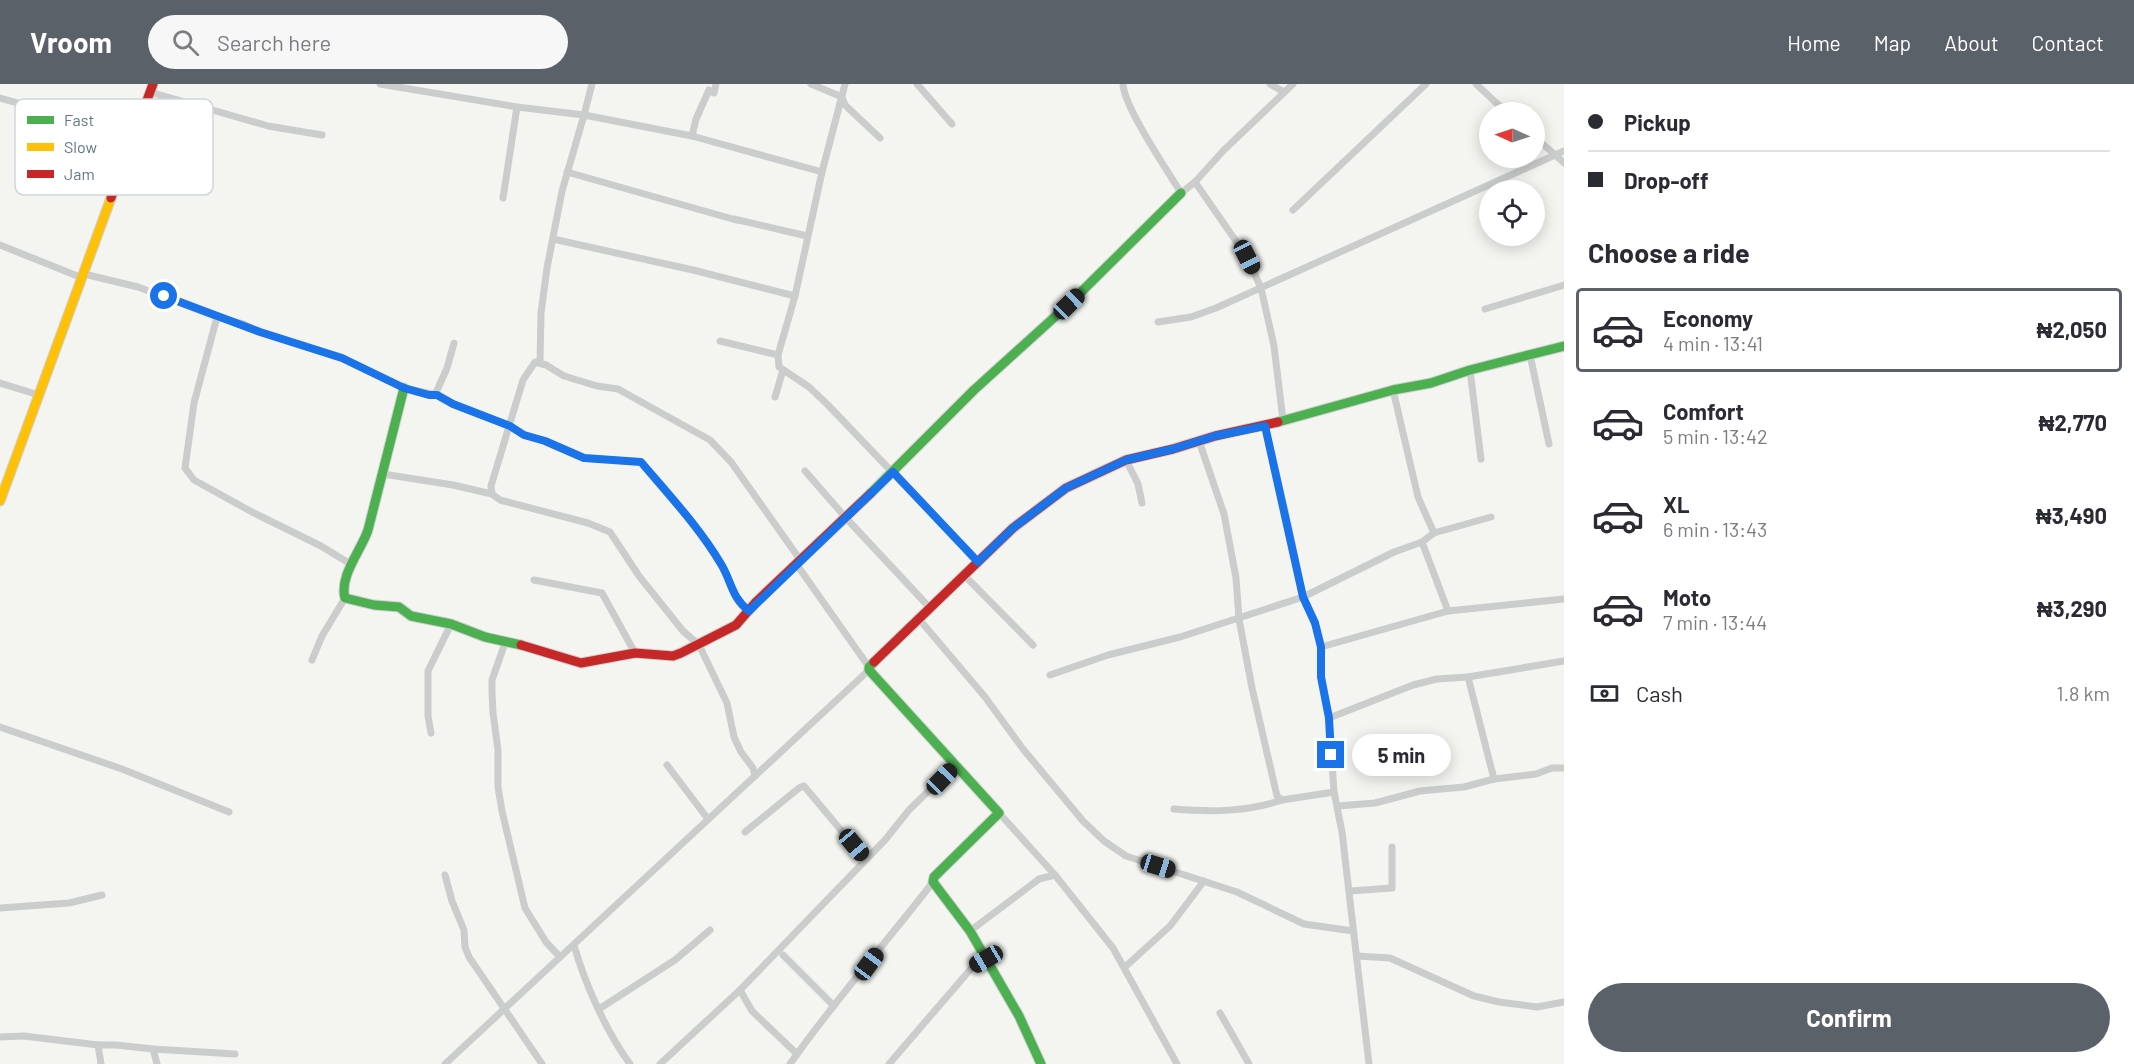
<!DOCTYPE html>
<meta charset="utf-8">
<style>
body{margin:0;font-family:Barlow,sans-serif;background:#f7f7f7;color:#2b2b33;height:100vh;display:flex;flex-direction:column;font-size:22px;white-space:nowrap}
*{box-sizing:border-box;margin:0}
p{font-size:20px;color:#7c7c81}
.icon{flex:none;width:33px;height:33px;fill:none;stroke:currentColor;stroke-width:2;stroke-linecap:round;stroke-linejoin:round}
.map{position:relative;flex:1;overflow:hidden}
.details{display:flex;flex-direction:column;background:#fff;width:570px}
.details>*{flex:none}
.top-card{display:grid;align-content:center;height:132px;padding:0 24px;background:#fff}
.needle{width:39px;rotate:273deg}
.fabs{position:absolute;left:1479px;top:18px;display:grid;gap:12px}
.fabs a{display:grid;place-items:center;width:66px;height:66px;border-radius:50%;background:#fff;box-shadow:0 3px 15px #0003;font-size:30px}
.end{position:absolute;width:27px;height:27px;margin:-14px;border:8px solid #1a73e8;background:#fff;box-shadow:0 0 0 3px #fff}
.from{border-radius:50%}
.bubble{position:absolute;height:42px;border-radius:21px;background:#fff;box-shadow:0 3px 15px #0003;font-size:20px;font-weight:700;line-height:42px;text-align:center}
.car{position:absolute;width:18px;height:36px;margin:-18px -9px;border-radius:8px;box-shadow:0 0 4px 2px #0007;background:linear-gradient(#222 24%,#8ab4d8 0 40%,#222 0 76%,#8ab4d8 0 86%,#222 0)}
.top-card b{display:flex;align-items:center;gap:21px;height:57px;font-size:22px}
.top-card b+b{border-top:2px solid #e1e1e2}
.top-card i{width:15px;height:15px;background:#2b2b33}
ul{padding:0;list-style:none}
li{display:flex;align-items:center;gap:18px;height:84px;margin:0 12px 9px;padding:0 12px;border:3px solid transparent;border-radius:6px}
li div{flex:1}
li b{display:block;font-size:22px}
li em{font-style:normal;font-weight:700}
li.current{border-color:#5a6169}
li>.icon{width:54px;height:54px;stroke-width:1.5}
h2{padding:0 24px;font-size:27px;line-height:72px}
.pay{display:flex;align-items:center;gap:15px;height:66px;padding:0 24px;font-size:22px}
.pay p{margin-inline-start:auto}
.action{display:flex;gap:12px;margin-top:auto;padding:12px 24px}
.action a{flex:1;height:69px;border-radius:36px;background:#5a6169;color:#fff;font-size:24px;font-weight:700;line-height:69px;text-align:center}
header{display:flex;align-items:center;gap:36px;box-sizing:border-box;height:84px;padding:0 30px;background:#5a6169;color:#fff}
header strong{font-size:28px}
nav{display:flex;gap:33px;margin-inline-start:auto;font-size:21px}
.search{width:420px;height:54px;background:#f7f7f7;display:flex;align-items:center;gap:15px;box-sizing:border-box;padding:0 21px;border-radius:33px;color:#7c7c81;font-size:22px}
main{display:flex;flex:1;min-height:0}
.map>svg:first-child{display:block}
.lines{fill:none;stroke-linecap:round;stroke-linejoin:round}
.fast-casing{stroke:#cfd1d1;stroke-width:11}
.slow-casing{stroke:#cfd1d1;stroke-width:11}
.jam-casing{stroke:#cfd1d1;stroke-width:11}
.street{stroke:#cbcdcd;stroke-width:7}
.fast{stroke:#4caf50;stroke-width:9}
.slow{stroke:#ffc107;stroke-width:9}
.jam{stroke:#c62828;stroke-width:9}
.route{stroke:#1a73e8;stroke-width:8}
.key{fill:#fff;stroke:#d0d6da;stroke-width:1.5}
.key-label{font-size:16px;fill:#617784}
</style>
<header>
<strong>Vroom</strong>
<div class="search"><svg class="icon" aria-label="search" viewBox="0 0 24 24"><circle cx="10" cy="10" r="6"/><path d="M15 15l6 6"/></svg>Search here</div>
<nav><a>Home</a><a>Map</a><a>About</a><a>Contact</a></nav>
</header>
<main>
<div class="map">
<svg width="1564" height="980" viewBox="0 0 1564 980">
<rect width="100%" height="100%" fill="#f4f4f1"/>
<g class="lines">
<defs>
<g id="fast">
<path d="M404,304L368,446C361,467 339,492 345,514L374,521L399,523L411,532L451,540L485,553L521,561"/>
<polyline points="1278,338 1393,306 1431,299 1470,286 1564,262"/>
<polyline points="871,409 974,306 1069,220 1181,109"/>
<polyline points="874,578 869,583 869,586 999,729 934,793 933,798 970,847 1019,932 1041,980"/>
</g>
<polyline id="slow" points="0,417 111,114"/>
<g id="jam">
<polyline points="111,114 153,0"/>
<polyline points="521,561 581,579 635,569 673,572 681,569 736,541 756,518 871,409"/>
<polyline points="874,578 1013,444 1066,404 1126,376 1173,365 1215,352 1278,338"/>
</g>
</defs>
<!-- fast casing -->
<use href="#fast" class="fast-casing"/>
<!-- slow casing -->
<use href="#slow" class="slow-casing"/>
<!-- jam casing -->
<use href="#jam" class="jam-casing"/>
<!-- street -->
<g class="street">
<polyline points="380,0 517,23 584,31 562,107 547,184 541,229 540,279"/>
<polyline points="592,0 584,31 692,52 822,88"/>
<polyline points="811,0 842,13 845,21 880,54"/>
<polyline points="845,0 822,88 795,212 778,271 779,283 809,303 828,321 978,478"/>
<polyline points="917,0 952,40"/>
<path d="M1123,0C1124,23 1167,86 1181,109L1195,98L1223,67L1293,0"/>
<polyline points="1270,0 1284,8"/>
<polyline points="1476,0 1506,28"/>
<polyline points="150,8 268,42 322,51"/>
<polyline points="714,9 716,0"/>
<polyline points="0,14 134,51"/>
<polyline points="692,52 696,35 709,6"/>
<polyline points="1534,52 1564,79"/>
<polyline points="567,88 736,136"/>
<polyline points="1195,98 1247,173 1261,204 1274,262 1283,336"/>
<polyline points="503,114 517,23"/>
<polyline points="1293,126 1426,0"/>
<polyline points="734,135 807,152"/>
<polyline points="553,155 693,186 795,212"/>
<path d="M0,161L80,193L84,190L138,203L217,233L243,240L260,248L342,274L404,304L437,311L453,320L510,342L524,351L545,357L584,374L641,378C668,411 699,443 721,480C732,498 731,513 749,527"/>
<polyline points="1485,225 1564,201"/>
<polyline points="217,233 194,319 185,384 194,396 252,428 321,462 352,481"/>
<polyline points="1158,238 1191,233 1216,224 1564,67"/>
<polyline points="720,257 778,271"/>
<polyline points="1530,271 1549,360"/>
<polyline points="1470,286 1481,375"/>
<polyline points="0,299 39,311"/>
<polyline points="1393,306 1418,413 1434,449"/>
<polyline points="435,311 447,284 454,259"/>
<polyline points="775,313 783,286"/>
<polyline points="1265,342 1288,440 1303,513 1315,539 1321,563 1321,593 1329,634 1334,708 1342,748 1369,980"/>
<polyline points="1199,357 1224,430 1236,494 1239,535 1252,604 1277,712 1282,716 1334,708"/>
<polyline points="1126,376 1138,400 1142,419"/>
<polyline points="805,387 846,434 930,524"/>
<polyline points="383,390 453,401 492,410"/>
<polyline points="797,481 869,583"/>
<polyline points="964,491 1033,561"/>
<polyline points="534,496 602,509 635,569"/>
<polyline points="1448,527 1422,458 1434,449 1491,433"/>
<polyline points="919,535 985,613 1023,665 1083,737 1104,757 1126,772 1237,808 1304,840 1353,847"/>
<polyline points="505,559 492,596 492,608 493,629 498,666 498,703 502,727 525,824 546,858 560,873"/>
<polyline points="1321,563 1448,527 1564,515"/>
<polyline points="312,576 322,552 345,514"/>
<polyline points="1050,591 1108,571 1180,553 1303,513 1394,468 1422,458"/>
<polyline points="1468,593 1494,695"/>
<polyline points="1329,634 1413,601 1437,595 1468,593 1564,577"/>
<polyline points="0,643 122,685 229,728"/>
<polyline points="431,649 428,632 428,587 451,540"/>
<polyline points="667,681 708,735"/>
<polyline points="755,692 753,684 741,668 734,653 727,619 699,561 683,547 639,492 610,448 588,439 500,416 492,410 491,402 523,296 535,278 546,281 564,292 597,302 618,305 710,356 731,378 801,477"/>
<polyline points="1338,722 1375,719 1420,707 1464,703 1494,695 1536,690 1552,684 1564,684"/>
<path d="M1174,725C1212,728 1246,728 1282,716"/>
<polyline points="999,729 1055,791 1113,864 1177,980"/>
<polyline points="745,748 799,704 804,702 865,775"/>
<polyline points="445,791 452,817 464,846 465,863 469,873 542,980"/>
<polyline points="1350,807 1392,804 1392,763"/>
<polyline points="0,824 69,819 102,811"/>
<polyline points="970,847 1039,795 1055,791"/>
<path d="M574,861C584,898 607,949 630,980"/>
<polyline points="783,871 834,922"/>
<polyline points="1357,872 1390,874 1474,912 1499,918 1537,923 1564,918"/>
<polyline points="1125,883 1170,842 1204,797"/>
<polyline points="740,906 752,927 797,970"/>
<polyline points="599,925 675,876 710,846"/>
<polyline points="1220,929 1249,980"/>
<polyline points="0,953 24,952 98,961 116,961 153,965 235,970"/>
<polyline points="98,961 101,980"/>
<polyline points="153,965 157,980"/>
<polyline points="445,980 869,586"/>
<polyline points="660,980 740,906 885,756 909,726 955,681"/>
<path d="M790,980C834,917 886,859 933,798"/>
<polyline points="889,980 969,887 974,881 986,875"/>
</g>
<!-- fast -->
<use href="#fast" class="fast"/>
<!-- slow -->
<use href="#slow" class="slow"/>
<!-- jam -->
<use href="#jam" class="jam"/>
</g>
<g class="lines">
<!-- route -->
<path class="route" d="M164,212L260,248L342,274L404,304L429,311H437L453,320L510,342L524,351L545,357L584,374L641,378C669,411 699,443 721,480C732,498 731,513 749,527L893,388L978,478L1013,444L1066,404L1126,376L1173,365L1215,352L1265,342L1303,513L1315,539L1321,563V593L1329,634L1331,671"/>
</g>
<!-- legend -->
<rect x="15" y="15" width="198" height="96" rx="9" class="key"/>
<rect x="27" y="32" width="27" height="8" fill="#4caf50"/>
<rect x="27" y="59" width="27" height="8" fill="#ffc107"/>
<rect x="27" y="86" width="27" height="8" fill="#c62828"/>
<g class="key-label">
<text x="64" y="42">Fast</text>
<text x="64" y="69">Slow</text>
<text x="64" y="96">Jam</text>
</g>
</svg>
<div class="fabs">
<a><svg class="needle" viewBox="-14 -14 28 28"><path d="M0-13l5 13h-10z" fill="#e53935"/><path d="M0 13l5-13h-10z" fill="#7c7c81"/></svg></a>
<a><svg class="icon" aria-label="locate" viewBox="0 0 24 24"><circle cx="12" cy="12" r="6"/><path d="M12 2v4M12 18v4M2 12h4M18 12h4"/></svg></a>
</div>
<i class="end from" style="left:164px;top:212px"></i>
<i class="end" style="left:1331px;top:671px"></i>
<div class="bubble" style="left:1352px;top:650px;width:99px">5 min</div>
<i class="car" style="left:1247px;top:173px;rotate:153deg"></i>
<i class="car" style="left:1069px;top:220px;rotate:46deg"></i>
<i class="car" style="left:942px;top:695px;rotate:44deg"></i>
<i class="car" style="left:854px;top:761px;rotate:140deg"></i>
<i class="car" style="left:1158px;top:782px;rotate:107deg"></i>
<i class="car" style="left:986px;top:875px;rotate:240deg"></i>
<i class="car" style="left:869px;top:880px;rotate:37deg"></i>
</div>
<section class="details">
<div class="top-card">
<b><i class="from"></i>Pickup</b>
<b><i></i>Drop-off</b>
</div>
<h2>Choose a ride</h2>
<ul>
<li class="current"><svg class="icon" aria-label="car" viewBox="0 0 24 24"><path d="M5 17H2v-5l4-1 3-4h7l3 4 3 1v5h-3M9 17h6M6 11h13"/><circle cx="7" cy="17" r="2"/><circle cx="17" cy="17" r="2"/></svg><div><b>Economy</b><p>4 min · 13:41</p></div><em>₦2,050</em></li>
<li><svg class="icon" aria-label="car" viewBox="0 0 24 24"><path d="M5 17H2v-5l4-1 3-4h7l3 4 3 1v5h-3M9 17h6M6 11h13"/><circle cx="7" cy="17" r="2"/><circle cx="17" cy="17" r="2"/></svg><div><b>Comfort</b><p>5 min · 13:42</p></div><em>₦2,770</em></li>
<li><svg class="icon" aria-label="car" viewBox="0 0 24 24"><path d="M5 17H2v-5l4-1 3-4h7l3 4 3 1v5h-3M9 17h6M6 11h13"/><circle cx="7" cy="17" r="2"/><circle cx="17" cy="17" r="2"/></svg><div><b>XL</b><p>6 min · 13:43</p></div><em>₦3,490</em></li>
<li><svg class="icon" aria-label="car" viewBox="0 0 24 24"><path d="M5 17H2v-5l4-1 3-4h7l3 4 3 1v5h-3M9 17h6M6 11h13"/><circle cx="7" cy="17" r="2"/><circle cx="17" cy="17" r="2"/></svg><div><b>Moto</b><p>7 min · 13:44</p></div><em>₦3,290</em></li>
</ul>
<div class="pay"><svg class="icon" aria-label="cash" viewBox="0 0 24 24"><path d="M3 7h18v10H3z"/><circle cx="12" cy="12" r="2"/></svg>Cash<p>1.8 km</p></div>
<div class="action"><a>Confirm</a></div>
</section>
</main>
